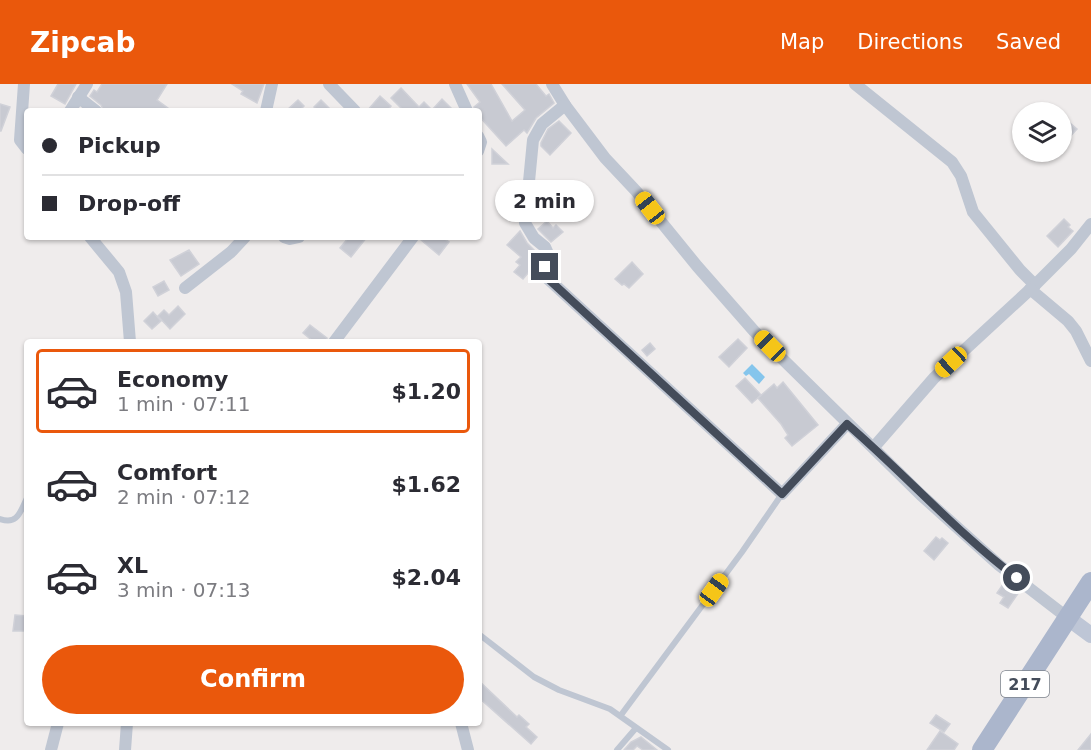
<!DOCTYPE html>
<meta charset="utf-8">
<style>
body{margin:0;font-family:"DejaVu Sans",sans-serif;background:#f7f7f7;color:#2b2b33;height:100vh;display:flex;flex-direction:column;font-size:22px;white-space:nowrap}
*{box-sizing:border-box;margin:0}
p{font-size:20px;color:#7c7c81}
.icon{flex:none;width:33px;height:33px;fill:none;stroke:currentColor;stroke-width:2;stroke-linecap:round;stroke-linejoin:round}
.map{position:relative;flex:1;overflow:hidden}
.side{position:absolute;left:24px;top:255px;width:458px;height:387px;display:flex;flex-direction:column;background:#fff;border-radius:6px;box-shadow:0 2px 4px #0004}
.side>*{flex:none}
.top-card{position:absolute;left:24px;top:24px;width:458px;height:132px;border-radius:6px;box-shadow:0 2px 4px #0004;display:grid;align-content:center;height:132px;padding:0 18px;background:#fff}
.buttons{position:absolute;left:1012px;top:18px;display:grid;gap:12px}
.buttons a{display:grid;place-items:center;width:60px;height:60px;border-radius:50%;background:#fff;box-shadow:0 2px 4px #0004;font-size:30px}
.end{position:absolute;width:27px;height:27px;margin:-14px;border:8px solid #444c5a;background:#fff;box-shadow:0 0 0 3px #fff}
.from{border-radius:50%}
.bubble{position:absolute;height:42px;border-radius:21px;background:#fff;box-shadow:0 2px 4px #0004;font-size:20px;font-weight:700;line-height:42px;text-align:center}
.car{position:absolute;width:18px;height:36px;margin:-18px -9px;border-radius:8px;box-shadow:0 0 4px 2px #0007;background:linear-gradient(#f5c518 24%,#345 0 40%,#f5c518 0 76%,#345 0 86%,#f5c518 0)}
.top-card b{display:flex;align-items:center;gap:21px;height:57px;font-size:22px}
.top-card b+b{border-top:2px solid #e1e1e2}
.top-card i{width:15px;height:15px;background:#2b2b33}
ul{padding:10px 0 0;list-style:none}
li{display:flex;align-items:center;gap:18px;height:84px;margin:0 12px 9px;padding:0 6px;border:3px solid transparent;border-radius:6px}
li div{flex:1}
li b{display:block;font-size:22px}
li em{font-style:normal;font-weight:700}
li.selected{border-color:#ea580c}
li>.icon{width:54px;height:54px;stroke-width:1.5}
.button{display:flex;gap:12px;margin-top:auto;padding:12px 18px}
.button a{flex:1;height:69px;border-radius:36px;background:#ea580c;color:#fff;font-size:24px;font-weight:700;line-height:69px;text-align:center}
header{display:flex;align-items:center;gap:36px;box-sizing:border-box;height:84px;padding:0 30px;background:#ea580c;color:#fff}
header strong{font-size:28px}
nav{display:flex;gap:33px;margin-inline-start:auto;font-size:21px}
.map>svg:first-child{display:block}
.water{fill:#85c5ec}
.building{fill:#c8cad2;stroke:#d0d1d8;stroke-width:1.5}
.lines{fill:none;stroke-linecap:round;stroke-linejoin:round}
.lane{stroke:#bfc6d2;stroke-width:6}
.street{stroke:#bfc6d2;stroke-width:12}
.secondary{stroke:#bec6d6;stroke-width:16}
.primary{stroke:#abb6cc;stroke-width:20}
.route{stroke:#444c5a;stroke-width:8}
.labels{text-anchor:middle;stroke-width:4.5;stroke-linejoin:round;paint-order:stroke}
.shield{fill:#fff;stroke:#7c828c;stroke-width:1.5}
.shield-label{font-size:16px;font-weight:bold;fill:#444c5a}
</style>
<header>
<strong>Zipcab</strong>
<nav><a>Map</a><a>Directions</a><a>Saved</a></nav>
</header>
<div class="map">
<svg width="1091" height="666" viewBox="0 0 1091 666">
<rect width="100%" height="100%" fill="#efecec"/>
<!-- water -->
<polygon class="water" points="752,280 765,293 759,300 749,290 746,292 743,289"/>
<!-- building -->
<g class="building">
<polygon points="58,0 76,0 65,20 51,12"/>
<polygon points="102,0 167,0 157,16 172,27 104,27 101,21 90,12 94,6 97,8"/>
<polygon points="232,0 264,0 257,19 241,10 243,7"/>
<polygon points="467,0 491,0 512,37 525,26 502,0 536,0 546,12 549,10 554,19 536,34 527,49 524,46 506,62 487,41 478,31 478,27 475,27 474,23 480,18"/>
<polygon points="401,4 419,23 424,18 432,26 442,15 454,27 404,27 391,14"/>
<polygon points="380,12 391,22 387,27 367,27"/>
<polygon points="298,16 304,22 299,27 286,27"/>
<polygon points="321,16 332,27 318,27 314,23"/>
<polygon points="0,20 10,23 1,47 0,47"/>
<polygon points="559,37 571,49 550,71 541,62 541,59 548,45"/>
<polygon points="1062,37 1067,42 1070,39 1077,45 1062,61"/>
<polygon points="492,65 508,80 492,80"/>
<polygon points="1064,135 1070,141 1068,143 1073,147 1058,163 1047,152"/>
<polygon points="547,137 553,144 556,141 563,148 551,158 538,145"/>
<polygon points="520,147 527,159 540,172 532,181 534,182 523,195 514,188 520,181 516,178 521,173 507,161"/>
<polygon points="349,153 367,153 351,173 340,164"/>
<polygon points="421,153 442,153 449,158 439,171 421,156"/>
<polygon points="189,166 199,180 181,192 170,176"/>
<polygon points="632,178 643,190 629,204 624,200 622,201 615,195"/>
<polygon points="164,197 169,206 158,212 153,203"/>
<polygon points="178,222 185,230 170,245 158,232 164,226 169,231"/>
<polygon points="153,228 161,237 152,245 144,237"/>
<polygon points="310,241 327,254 326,258 314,258 303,249"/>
<polygon points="738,255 747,264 729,283 719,273"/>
<polygon points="650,259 655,265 647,272 642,266"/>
<polygon points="745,294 761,311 752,319 736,302"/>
<polygon points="783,298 818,341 792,362 785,354 788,351 781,340 758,314 774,300 777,304"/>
<polygon points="936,453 940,456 942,454 948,459 934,476 924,467"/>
<polygon points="1006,496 1019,508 1008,524 1000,519 1004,513 997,509"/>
<polygon points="15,531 27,532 27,547 13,547"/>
<polygon points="478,596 517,633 519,631 529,640 526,643 537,653 531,660 478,613"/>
<polygon points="936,631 950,640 944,648 930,639"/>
<polygon points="940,647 958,660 954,666 927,666"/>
<polygon points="1091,650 1091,666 1078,666"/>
<polygon points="641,653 657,666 643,666 637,662 633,666 624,666 631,658"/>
</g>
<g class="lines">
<!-- lane -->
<g class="lane">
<path d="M0,435C18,441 20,428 27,414"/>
<polyline points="480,551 534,593 559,606 610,625 668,666"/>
<polyline points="621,631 742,468 782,410"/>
<polyline points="617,666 636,644"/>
</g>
<!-- street -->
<g class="street">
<polyline points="24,0 20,56 27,65"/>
<polyline points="329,0 355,27"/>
<polyline points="455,0 467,27"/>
<polyline points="552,0 565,21 605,74 636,107 697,182 754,247 921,411 999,481 1068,534"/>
<polyline points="855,0 952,78 961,92 973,128 1020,186 1035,201 934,294 874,363"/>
<polyline points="78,13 96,27"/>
<polyline points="565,21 542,40 533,56 525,139 534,154 545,163 549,172 545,192 782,410 847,340"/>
<polyline points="70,27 87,0"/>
<polyline points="266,27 272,0"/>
<polyline points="478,52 481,58 478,67"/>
<polyline points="90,153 119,188 126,208 130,258"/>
<polyline points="284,153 290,155 299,153"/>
<polyline points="1035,201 1071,165 1091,140"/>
<polyline points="185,204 231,168 245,153"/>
<polyline points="1030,205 1068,237 1076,247 1091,277"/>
<polyline points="334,258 413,153"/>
<polyline points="461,639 468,666"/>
<polyline points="51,666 58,639"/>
<polyline points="125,666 127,639"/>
</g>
<!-- secondary -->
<polyline class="secondary" points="1068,534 1091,551"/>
<!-- primary -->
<polyline class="primary" points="982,666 1091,498"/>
</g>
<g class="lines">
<!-- route -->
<path class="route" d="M545,183V192L782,410L847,340C905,390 956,448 1017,494"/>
</g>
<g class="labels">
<!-- shield labels -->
<rect class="shield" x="1001" y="587" width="48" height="26" rx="4.5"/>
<g class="shield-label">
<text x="1025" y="606">217</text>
</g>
</g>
</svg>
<div class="buttons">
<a><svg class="icon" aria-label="layers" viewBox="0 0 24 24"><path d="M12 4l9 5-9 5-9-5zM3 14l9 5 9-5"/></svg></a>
</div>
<i class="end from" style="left:1017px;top:494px"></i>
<i class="end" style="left:545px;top:183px"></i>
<div class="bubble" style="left:495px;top:96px;width:99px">2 min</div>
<i class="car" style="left:650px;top:124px;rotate:322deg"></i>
<i class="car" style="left:770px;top:262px;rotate:315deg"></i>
<i class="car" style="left:951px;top:278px;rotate:227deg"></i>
<i class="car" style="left:714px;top:506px;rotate:36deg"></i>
<div class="top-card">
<b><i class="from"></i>Pickup</b>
<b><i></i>Drop-off</b>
</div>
<section class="side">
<ul>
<li class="selected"><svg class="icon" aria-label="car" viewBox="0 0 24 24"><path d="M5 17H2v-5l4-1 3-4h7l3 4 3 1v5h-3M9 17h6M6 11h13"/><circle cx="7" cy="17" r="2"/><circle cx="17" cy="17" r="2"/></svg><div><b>Economy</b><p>1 min · 07:11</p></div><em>$1.20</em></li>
<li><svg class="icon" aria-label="car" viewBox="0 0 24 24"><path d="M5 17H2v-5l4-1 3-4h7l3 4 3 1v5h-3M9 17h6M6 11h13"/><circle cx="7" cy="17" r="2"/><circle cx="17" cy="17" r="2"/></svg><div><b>Comfort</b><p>2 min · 07:12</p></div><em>$1.62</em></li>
<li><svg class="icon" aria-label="car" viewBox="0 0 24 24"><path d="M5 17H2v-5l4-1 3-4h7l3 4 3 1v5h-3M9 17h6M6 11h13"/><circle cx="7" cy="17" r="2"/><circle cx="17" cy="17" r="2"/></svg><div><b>XL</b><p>3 min · 07:13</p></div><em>$2.04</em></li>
</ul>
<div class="button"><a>Confirm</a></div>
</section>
</div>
